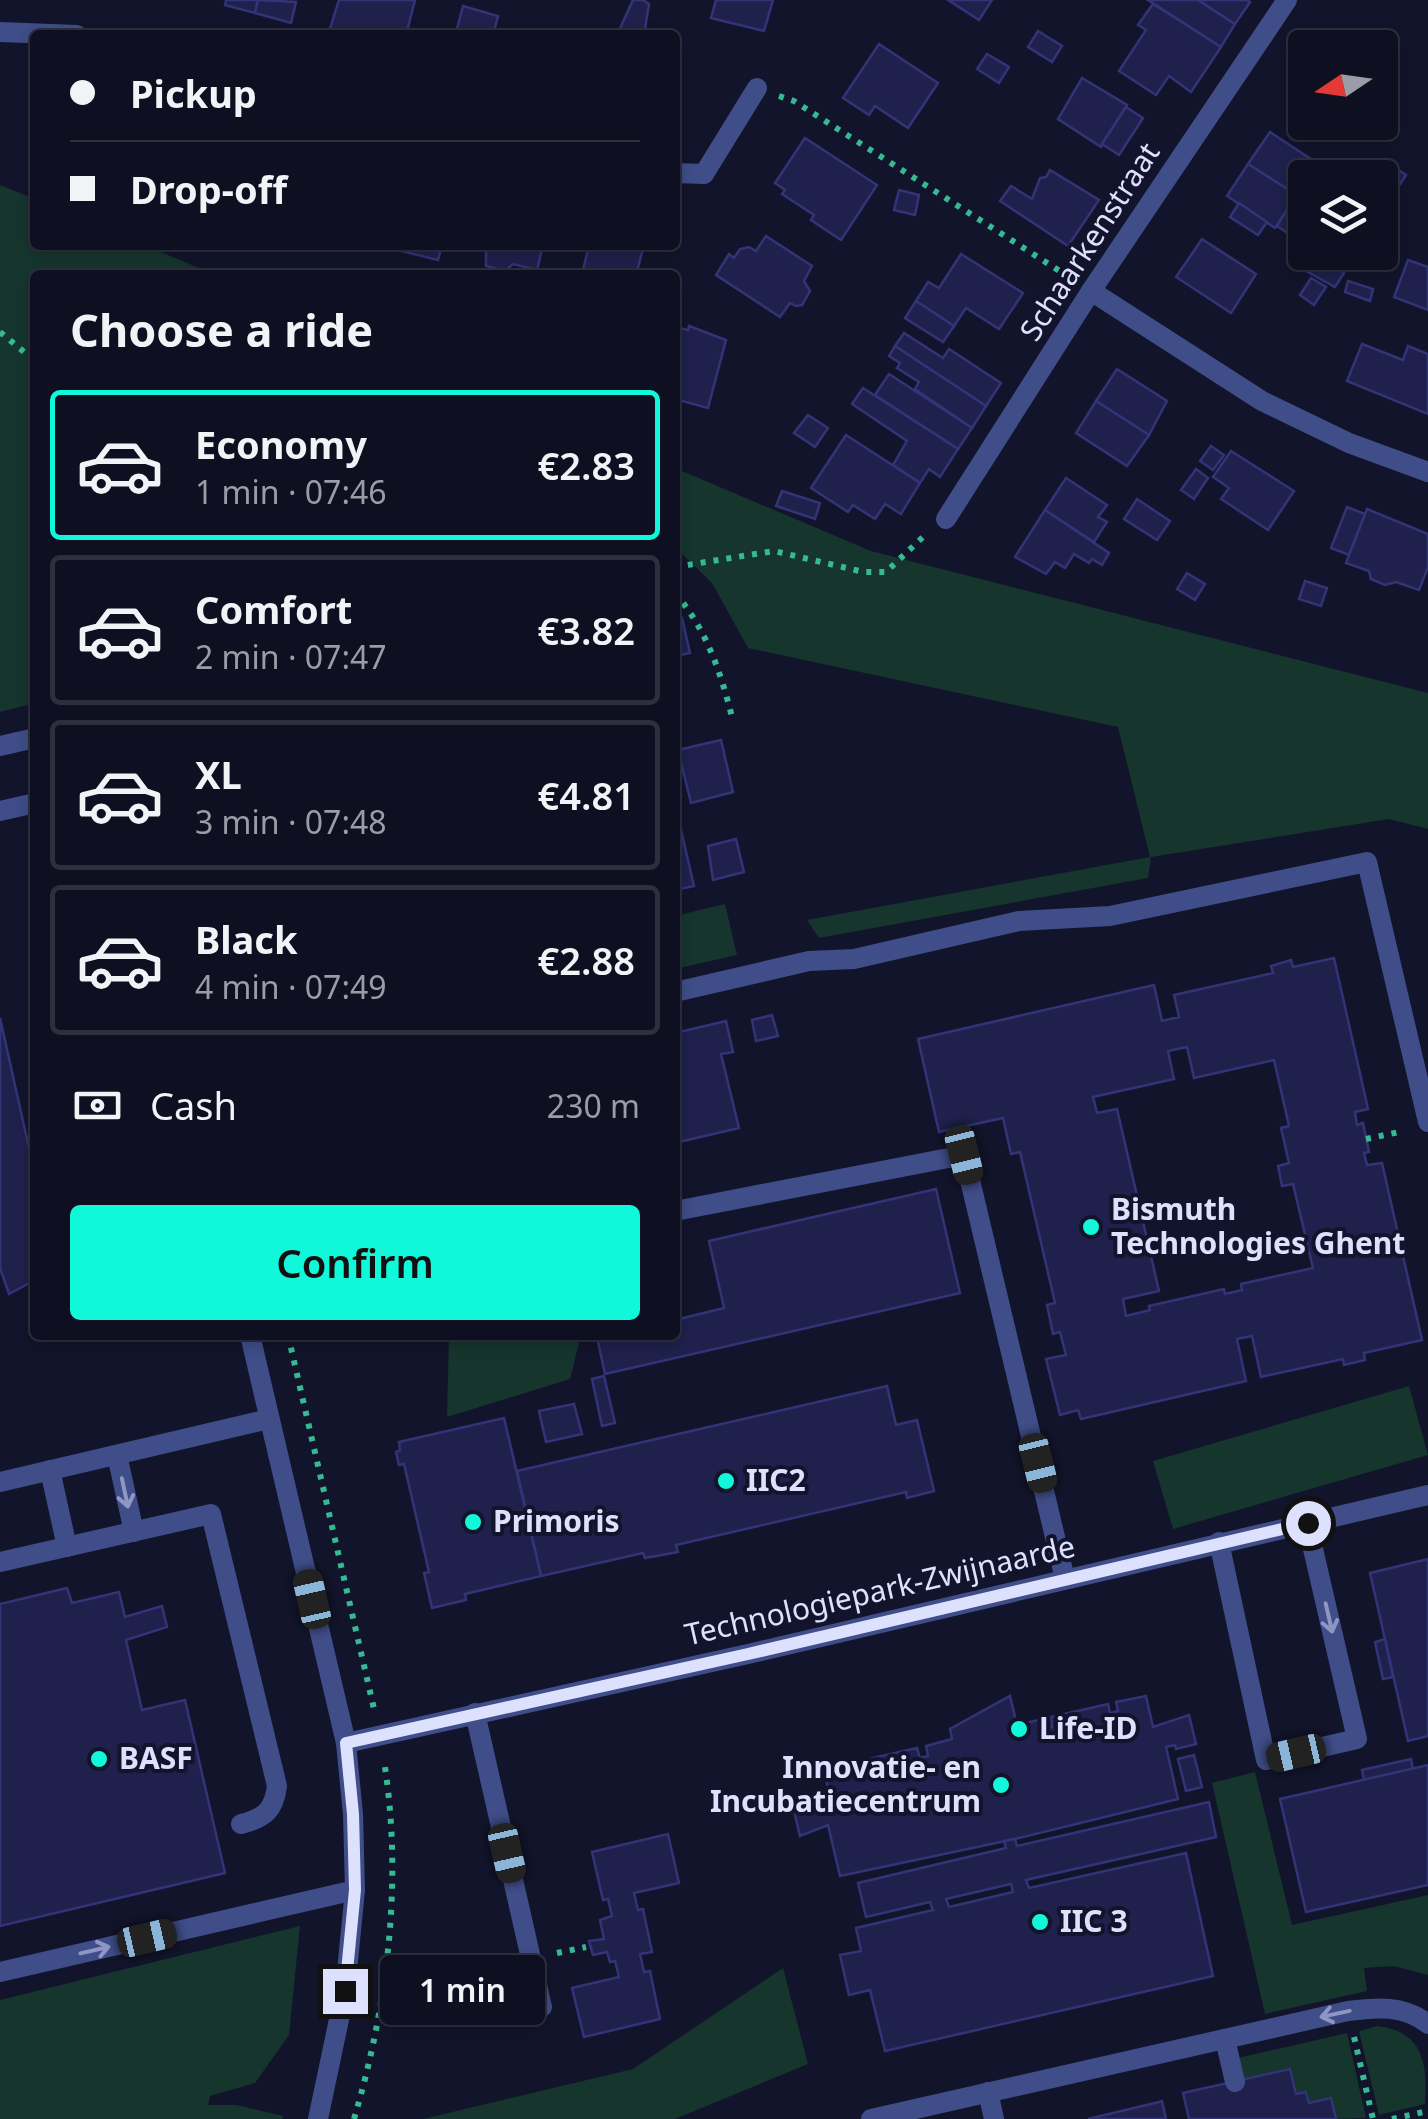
<!DOCTYPE html>
<meta charset="utf-8">
<style>
body{margin:0;font-family:"Noto Sans",sans-serif;background:#171829;color:#f1f3f6;height:100vh;display:flex;flex-direction:column;font-size:38px;white-space:nowrap}
*{box-sizing:border-box;margin:0}
p{font-size:32px;color:#9b9ca5}
.icon{flex:none;width:55px;height:55px;fill:none;stroke:currentColor;stroke-width:2;stroke-linecap:round;stroke-linejoin:round}
.map{position:relative;flex:1;overflow:hidden}
.sheet{position:absolute;left:30px;top:270px;width:650px;height:1070px;display:flex;flex-direction:column;background:#0e0f20;border-radius:10px;box-shadow:0 5px 15px #0003,0 0 0 2px #2e2f3e}
.sheet>*{flex:none}
.hud{position:absolute;left:30px;top:30px;width:650px;height:220px;border-radius:10px;box-shadow:0 5px 15px #0003,0 0 0 2px #2e2f3e;display:grid;align-content:center;height:220px;padding:0 40px;background:#0e0f20}
.needle{width:65px;rotate:257deg}
.buttons{position:absolute;left:1288px;top:30px;display:grid;gap:20px}
.buttons a{display:grid;place-items:center;width:110px;height:110px;border-radius:10px;background:#0e0f20;box-shadow:0 5px 15px #0003,0 0 0 2px #2e2f3e;font-size:50px}
.end{position:absolute;width:45px;height:45px;margin:-22px;border:12px solid #dee1fe;background:#111;box-shadow:0 0 0 5px #111}
.from{border-radius:50%}
.bubble{position:absolute;height:70px;border-radius:10px;background:#0e0f20;box-shadow:0 5px 15px #0003,0 0 0 2px #2e2f3e;font-size:32px;font-weight:600;line-height:70px;text-align:center}
.car{position:absolute;width:30px;height:60px;margin:-30px -15px;border-radius:12px;box-shadow:0 0 8px 2px #0007;background:linear-gradient(#222 24%,#8ab4d8 0 40%,#222 0 76%,#8ab4d8 0 86%,#222 0)}
.hud b{display:flex;align-items:center;gap:35px;height:95px;font-size:38px}
.hud b+b{border-top:2px solid #2e2f3e}
.hud i{width:25px;height:25px;background:#f1f3f6}
ul{padding:0;list-style:none}
li{display:flex;align-items:center;gap:30px;height:150px;margin:0 20px 15px;padding:0 20px;border:5px solid #2e2f3e;border-radius:10px}
li div{flex:1}
li b{display:block;font-size:38px}
li em{font-style:normal;font-weight:600}
li.selected{border-color:#11f7da}
li>.icon{width:90px;height:90px;stroke-width:1.5}
h2{padding:0 40px;font-size:45px;line-height:120px}
.pay{display:flex;align-items:center;gap:25px;height:110px;padding:0 40px;font-size:38px}
.pay p{margin-inline-start:auto}
.primary-button{display:flex;gap:20px;margin-top:auto;padding:20px 40px}
.primary-button a{flex:1;height:115px;border-radius:10px;background:#11f7da;color:#111;font-size:40px;font-weight:600;line-height:115px;text-align:center}
.map>svg:first-child{display:block}
.green{fill:#15352d}
.building{fill:#1f204c;stroke:#323477;stroke-width:2.5;fill-rule:evenodd}
.lines{fill:none;stroke-linecap:round;stroke-linejoin:round}
.path{stroke:#36ba94;stroke-width:6;stroke-dasharray:5 8;stroke-linecap:butt}
.service{stroke:#3f4d88;stroke-width:20}
.minor{stroke:#3f4d88;stroke-width:20}
.oneway{stroke:#8e97c3}
.route{stroke:#dee1fe;stroke-width:12}
.poi-dot{fill:#11f7da;stroke:#12142b;stroke-width:4}
.labels{text-anchor:middle;stroke-width:8;stroke-linejoin:round;paint-order:stroke}
.street-label{font-size:30px;fill:#dee1fe;stroke:#12142b}
.poi-label{font-size:30px;font-weight:bold;fill:#dee1fe;stroke:#12142b;text-anchor:start}
</style>
<div class="map">
<svg width="1428" height="2119" viewBox="0 0 1428 2119">
<rect width="100%" height="100%" fill="#12142b"/>
<!-- green -->
<g class="green">
<polygon points="0,185 35,199 35,245 144,245 216,275 35,275 35,703 0,712"/>
<polygon points="675,468 871,551 1428,693 1428,829 1389,819 1151,857 1148,878 819,938 807,920 1150,857 1118,727 748,648 712,583 682,554 675,555"/>
<polygon points="725,904 737,955 675,969 675,916"/>
<polygon points="449,1335 581,1335 570,1379 447,1417"/>
<polygon points="1409,1386 1428,1455 1173,1529 1153,1461"/>
<polygon points="1255,1772 1292,1925 1428,1895 1428,1975 1394,1966 1364,1968 1367,1991 1265,2014 1212,1783"/>
<polygon points="300,1926 289,2035 255,2083 210,2096 208,2105 237,2105 283,2116 282,2119 0,2119 0,2000"/>
<polygon points="783,1968 808,2064 675,2119 423,2119 633,2069"/>
<path d="M1377,2026C1422,2031 1428,2062 1425,2104L1379,2115L1359,2031Z"/>
<polygon points="1347,2033 1366,2118 1336,2119 1331,2097 1310,2102 1307,2091 1297,2093 1291,2068 1243,2079 1238,2058"/>
</g>
<!-- building -->
<g class="building">
<polygon points="226,0 258,0 255,13 225,5"/>
<polygon points="258,0 296,2 291,23 255,13"/>
<polygon points="339,0 415,0 406,35 376,35 361,31 360,35 328,35"/>
<polygon points="633,0 643,0 649,4 644,35 617,35"/>
<polygon points="716,0 773,0 764,31 711,18"/>
<polygon points="948,0 992,0 979,20"/>
<polygon points="1148,0 1198,0 1235,24 1221,47"/>
<polygon points="1198,0 1247,0 1250,2 1235,24"/>
<polygon points="1153,4 1221,47 1191,92 1169,76 1156,95 1119,71 1146,30 1138,25"/>
<polygon points="463,6 498,16 493,35 462,35 463,31 457,29"/>
<polygon points="1038,31 1062,46 1052,62 1028,47"/>
<polygon points="1335,32 1358,48 1325,48"/>
<polygon points="879,44 938,83 908,128 875,106 869,115 843,98"/>
<polygon points="987,54 1009,67 999,83 977,69"/>
<polygon points="1082,78 1127,105 1101,147 1058,119"/>
<polygon points="1126,107 1143,118 1119,155 1102,144"/>
<polygon points="1270,132 1329,171 1324,178 1305,178 1305,201 1248,164"/>
<polygon points="805,138 877,185 841,240 811,220 814,215 782,194 785,190 775,183"/>
<polygon points="1384,160 1406,175 1397,189 1374,174"/>
<polygon points="1248,164 1297,195 1275,228 1227,196"/>
<polygon points="1050,170 1099,200 1068,246 1000,201 1011,186 1032,199 1040,178 1046,177"/>
<polygon points="899,190 919,195 915,215 894,210"/>
<polygon points="1295,197 1305,204 1305,210 1289,234 1277,226"/>
<polygon points="1239,203 1267,222 1258,235 1230,217"/>
<polygon points="766,236 812,266 804,281 810,291 802,305 796,306 790,303 780,317 716,275 729,254 734,258 740,249 749,247 756,251"/>
<polygon points="1202,239 1256,274 1231,313 1176,277"/>
<polygon points="386,245 442,245 438,260 385,247"/>
<polygon points="486,245 543,245 537,270 513,264 505,271 486,266"/>
<polygon points="589,245 644,245 636,275 582,275"/>
<polygon points="1309,252 1315,252 1344,273 1335,287 1299,267"/>
<polygon points="961,254 1023,293 999,329 966,308 954,326 916,301 928,282 939,288"/>
<polygon points="1408,260 1428,267 1428,310 1394,297"/>
<polygon points="1311,278 1326,287 1314,305 1300,295"/>
<polygon points="1348,281 1373,289 1370,301 1345,292"/>
<polygon points="916,301 954,326 943,342 905,318"/>
<polygon points="689,326 726,340 708,408 675,399 675,327 688,330"/>
<polygon points="904,333 943,358 949,349 1001,383 986,406 895,346"/>
<polygon points="1362,344 1403,360 1408,346 1428,354 1428,414 1347,381"/>
<polygon points="895,346 986,406 972,428 915,389 919,382 897,368 900,363 889,356"/>
<polygon points="1117,369 1167,401 1149,435 1096,401"/>
<polygon points="889,374 972,428 958,449 875,395"/>
<polygon points="863,388 958,449 940,477 929,469 920,483 893,465 907,441 852,404"/>
<polygon points="1096,401 1149,435 1127,466 1076,433"/>
<polygon points="808,415 828,428 815,447 794,433"/>
<polygon points="846,435 920,483 901,514 885,504 875,519 853,505 848,512 811,488"/>
<polygon points="1211,446 1224,455 1213,470 1200,461"/>
<polygon points="1231,451 1294,491 1268,530 1221,499 1229,488 1213,477"/>
<polygon points="1196,469 1208,478 1194,499 1181,490"/>
<polygon points="1066,478 1107,505 1098,517 1107,522 1094,542 1045,510"/>
<polygon points="782,491 820,503 815,519 776,506"/>
<polygon points="1137,499 1170,521 1157,540 1124,519"/>
<polygon points="1347,507 1365,514 1349,555 1331,548"/>
<polygon points="1367,509 1428,534 1428,567 1419,590 1396,582 1385,585 1371,579 1369,571 1346,563"/>
<polygon points="1045,510 1109,553 1102,565 1092,559 1089,563 1074,554 1065,568 1055,562 1046,574 1015,557"/>
<polygon points="1187,573 1205,584 1195,600 1177,589"/>
<polygon points="1305,581 1327,588 1321,606 1299,599"/>
<polygon points="682,618 690,653 675,656 675,620"/>
<polygon points="721,740 733,792 691,803 678,750"/>
<polygon points="675,804 694,886 675,890"/>
<polygon points="736,839 744,872 713,880 708,846"/>
<path d="M1334,958L1368,1109L1355,1112L1357,1125L1363,1123L1369,1152L1364,1153L1367,1165L1382,1163L1422,1340L1364,1353L1365,1360L1344,1365L1343,1359L1261,1377L1252,1336L1237,1339L1246,1381L1081,1419L1078,1410L1060,1415L1046,1359L1066,1355L1060,1332L1053,1334L1047,1305L1055,1303L1020,1152L1011,1154L1003,1118L939,1132L918,1039L1154,985L1162,1021L1179,1017L1174,995L1273,973L1271,966L1291,960L1293,967ZM1187,1047L1194,1078L1274,1060L1289,1126L1281,1128L1289,1163L1278,1166L1282,1186L1293,1184L1313,1268L1241,1284L1242,1290L1225,1294L1224,1289L1149,1306L1150,1310L1126,1316L1123,1299L1159,1291L1117,1109L1097,1113L1093,1097L1174,1079L1168,1051Z"/>
<polygon points="772,1015 778,1036 756,1041 752,1020"/>
<polygon points="0,1018 35,1175 35,1280 9,1294 0,1268"/>
<polygon points="726,1021 733,1052 721,1054 739,1128 675,1143 675,1033"/>
<polygon points="936,1189 960,1293 605,1374 597,1337 675,1335 675,1320 724,1308 709,1241"/>
<polygon points="604,1376 615,1423 602,1426 592,1379"/>
<polygon points="887,1386 896,1425 917,1420 934,1491 907,1498 906,1492 676,1545 678,1552 645,1558 643,1553 541,1576 517,1471"/>
<polygon points="574,1404 582,1434 546,1442 539,1411"/>
<polygon points="504,1418 541,1576 465,1594 466,1600 432,1608 424,1573 429,1572 404,1464 399,1465 396,1452 400,1450 399,1442"/>
<polygon points="1428,1559 1428,1736 1408,1741 1370,1573"/>
<polygon points="67,1588 72,1603 119,1592 125,1617 162,1606 167,1627 126,1640 142,1710 185,1700 225,1873 0,1926 0,1604"/>
<polygon points="1385,1639 1393,1677 1383,1679 1375,1642"/>
<polygon points="1010,1696 1017,1725 1043,1719 1045,1729 1052,1727 1051,1717 1108,1704 1110,1713 1118,1711 1116,1702 1146,1696 1153,1727 1189,1715 1196,1744 1176,1749 1175,1745 1166,1747 1178,1799 1015,1839 840,1876 828,1825 800,1836 793,1807 831,1801 824,1770 853,1763 855,1772 862,1770 860,1761 917,1748 920,1758 928,1756 926,1746 952,1739 950,1729"/>
<polygon points="1194,1755 1202,1787 1186,1791 1178,1759"/>
<polygon points="1411,1759 1413,1769 1364,1780 1362,1770"/>
<polygon points="1428,1765 1428,1885 1306,1912 1280,1799"/>
<path d="M1209,1802L1216,1837L1026,1880L1029,1888L1186,1853L1213,1976L885,2051L870,1990L849,1995L840,1955L861,1951L856,1928L933,1910L930,1902L866,1917L858,1883L1006,1848L1004,1841L1015,1839L1017,1846ZM1011,1884L1013,1892L949,1907L946,1899Z"/>
<polygon points="668,1834 679,1883 634,1893 638,1910 643,1909 652,1952 640,1954 644,1972 650,1971 660,2019 584,2037 572,1988 619,1977 615,1961 610,1962 607,1952 593,1955 589,1941 604,1939 600,1920 612,1916 608,1899 603,1900 592,1852"/>
<polygon points="1290,2069 1296,2094 1306,2092 1309,2103 1331,2098 1336,2119 1189,2119 1183,2093"/>
<polygon points="1162,2101 1166,2119 1088,2119 1159,2102"/>
</g>
<g class="lines">
<!-- path -->
<g class="path">
<polyline points="779,96 794,101 1069,277"/>
<polyline points="0,332 35,361"/>
<polyline points="675,567 774,551 864,572 886,572 925,535"/>
<path d="M675,593C707,630 721,673 733,721"/>
<polyline points="1366,1139 1404,1131"/>
<polyline points="288,1335 374,1709"/>
<polyline points="557,1953 586,1947"/>
<polyline points="1354,2037 1373,2119"/>
<path d="M354,2119C388,2004 403,1879 384,1761"/>
<polyline points="1392,2119 1428,2111"/>
</g>
<!-- service -->
<g class="service">
<polyline points="0,746 35,738"/>
<polyline points="0,811 35,803"/>
<polyline points="675,992 809,961 854,959 1019,921 1110,916 1367,862 1428,1122"/>
<polyline points="675,1211 964,1155 1065,1579"/>
<polyline points="117,1455 134,1532"/>
<polyline points="50,1470 67,1547"/>
<polyline points="1219,1542 1266,1760 1357,1739 1307,1523"/>
<path d="M0,1562L211,1514L277,1786C274,1810 265,1818 241,1824"/>
<polyline points="475,1713 542,2007"/>
<polyline points="0,1972 355,1890"/>
<polyline points="1225,2039 1235,2082"/>
<polyline points="988,2092 994,2119"/>
<path d="M871,2119L1348,2011C1377,2007 1404,2005 1428,2024"/>
</g>
<!-- minor -->
<g class="minor">
<polyline points="0,32 77,35"/>
<polyline points="675,173 704,174 757,88"/>
<polyline points="1091,291 1262,401 1349,443 1428,472"/>
<polyline points="946,519 1091,291 1287,0"/>
<polyline points="250,1335 346,1743 353,1814 355,1890 345,1991 318,2119"/>
<polyline points="0,1482 269,1419"/>
<polyline points="346,1743 748,1654 1428,1495"/>
</g>
</g>
<!-- one-way arrows -->
<defs><path id="oneway-shaft" d="M-6 0H5M1.5-3L5.5 0L1.5 3" fill="none" stroke-width="1.6" stroke-linecap="round" stroke-linejoin="round" transform="scale(2.5)"/></defs>
<g class="oneway">
<use href="#oneway-shaft" transform="translate(125 1493) rotate(78)"/>
<use href="#oneway-shaft" transform="translate(1329 1618) rotate(77)"/>
<use href="#oneway-shaft" transform="translate(95 1950) rotate(-13)"/>
<use href="#oneway-shaft" transform="translate(1335 2014) rotate(168)"/>
</g>
<g class="lines">
<!-- route -->
<polyline class="route" points="345,1991 355,1890 353,1814 346,1743 748,1654 1308,1523"/>
</g>
<!-- markers -->
<g class="poi-dot">
<circle cx="1091" cy="1227" r="10"/>
<circle cx="726" cy="1481" r="10"/>
<circle cx="473" cy="1522" r="10"/>
<circle cx="1019" cy="1729" r="10"/>
<circle cx="99" cy="1759" r="10"/>
<circle cx="1001" cy="1785" r="10"/>
<circle cx="1040" cy="1922" r="10"/>
</g>
<g class="labels">
<!-- street labels -->
<g class="street-label">
<text transform="translate(1090 242) rotate(-57)" y="10">Schaarkenstraat</text>
<text transform="translate(880 1591) rotate(-13)" y="10">Technologiepark-Zwijnaarde</text>
</g>
<!-- poi labels -->
<g class="poi-label">
<text x="1111" y="1220">Bismuth<tspan x="1111" dy="34">Technologies Ghent</tspan></text>
<text x="746" y="1491">IIC2</text>
<text x="493" y="1532">Primoris</text>
<text x="1039" y="1739">Life-ID</text>
<text x="119" y="1769">BASF</text>
<text x="981" y="1778" text-anchor="end">Innovatie- en<tspan x="981" dy="34">Incubatiecentrum</tspan></text>
<text x="1060" y="1932">IIC 3</text>
</g>
</g>
</svg>
<div class="buttons">
<a><svg class="needle" viewBox="-14 -14 28 28"><path d="M0-13l5 13h-10z" fill="#e53935"/><path d="M0 13l5-13h-10z" fill="#9b9ca5"/></svg></a>
<a><svg class="icon" aria-label="layers" viewBox="0 0 24 24"><path d="M12 4l9 5-9 5-9-5zM3 14l9 5 9-5"/></svg></a>
</div>
<i class="end from" style="left:1308px;top:1523px"></i>
<i class="end" style="left:345px;top:1991px"></i>
<div class="bubble" style="left:380px;top:1955px;width:165px">1 min</div>
<i class="car" style="left:964px;top:1155px;rotate:166deg"></i>
<i class="car" style="left:1038px;top:1463px;rotate:166deg"></i>
<i class="car" style="left:312px;top:1599px;rotate:347deg"></i>
<i class="car" style="left:1296px;top:1753px;rotate:257deg"></i>
<i class="car" style="left:507px;top:1853px;rotate:167deg"></i>
<i class="car" style="left:147px;top:1938px;rotate:77deg"></i>
<div class="hud">
<b><i class="from"></i>Pickup</b>
<b><i></i>Drop-off</b>
</div>
<section class="sheet">
<h2>Choose a ride</h2>
<ul>
<li class="selected"><svg class="icon" aria-label="car" viewBox="0 0 24 24"><path d="M5 17H2v-5l4-1 3-4h7l3 4 3 1v5h-3M9 17h6M6 11h13"/><circle cx="7" cy="17" r="2"/><circle cx="17" cy="17" r="2"/></svg><div><b>Economy</b><p>1 min · 07:46</p></div><em>€2.83</em></li>
<li><svg class="icon" aria-label="car" viewBox="0 0 24 24"><path d="M5 17H2v-5l4-1 3-4h7l3 4 3 1v5h-3M9 17h6M6 11h13"/><circle cx="7" cy="17" r="2"/><circle cx="17" cy="17" r="2"/></svg><div><b>Comfort</b><p>2 min · 07:47</p></div><em>€3.82</em></li>
<li><svg class="icon" aria-label="car" viewBox="0 0 24 24"><path d="M5 17H2v-5l4-1 3-4h7l3 4 3 1v5h-3M9 17h6M6 11h13"/><circle cx="7" cy="17" r="2"/><circle cx="17" cy="17" r="2"/></svg><div><b>XL</b><p>3 min · 07:48</p></div><em>€4.81</em></li>
<li><svg class="icon" aria-label="car" viewBox="0 0 24 24"><path d="M5 17H2v-5l4-1 3-4h7l3 4 3 1v5h-3M9 17h6M6 11h13"/><circle cx="7" cy="17" r="2"/><circle cx="17" cy="17" r="2"/></svg><div><b>Black</b><p>4 min · 07:49</p></div><em>€2.88</em></li>
</ul>
<div class="pay"><svg class="icon" aria-label="cash" viewBox="0 0 24 24"><path d="M3 7h18v10H3z"/><circle cx="12" cy="12" r="2"/></svg>Cash<p>230 m</p></div>
<div class="primary-button"><a>Confirm</a></div>
</section>
</div>
